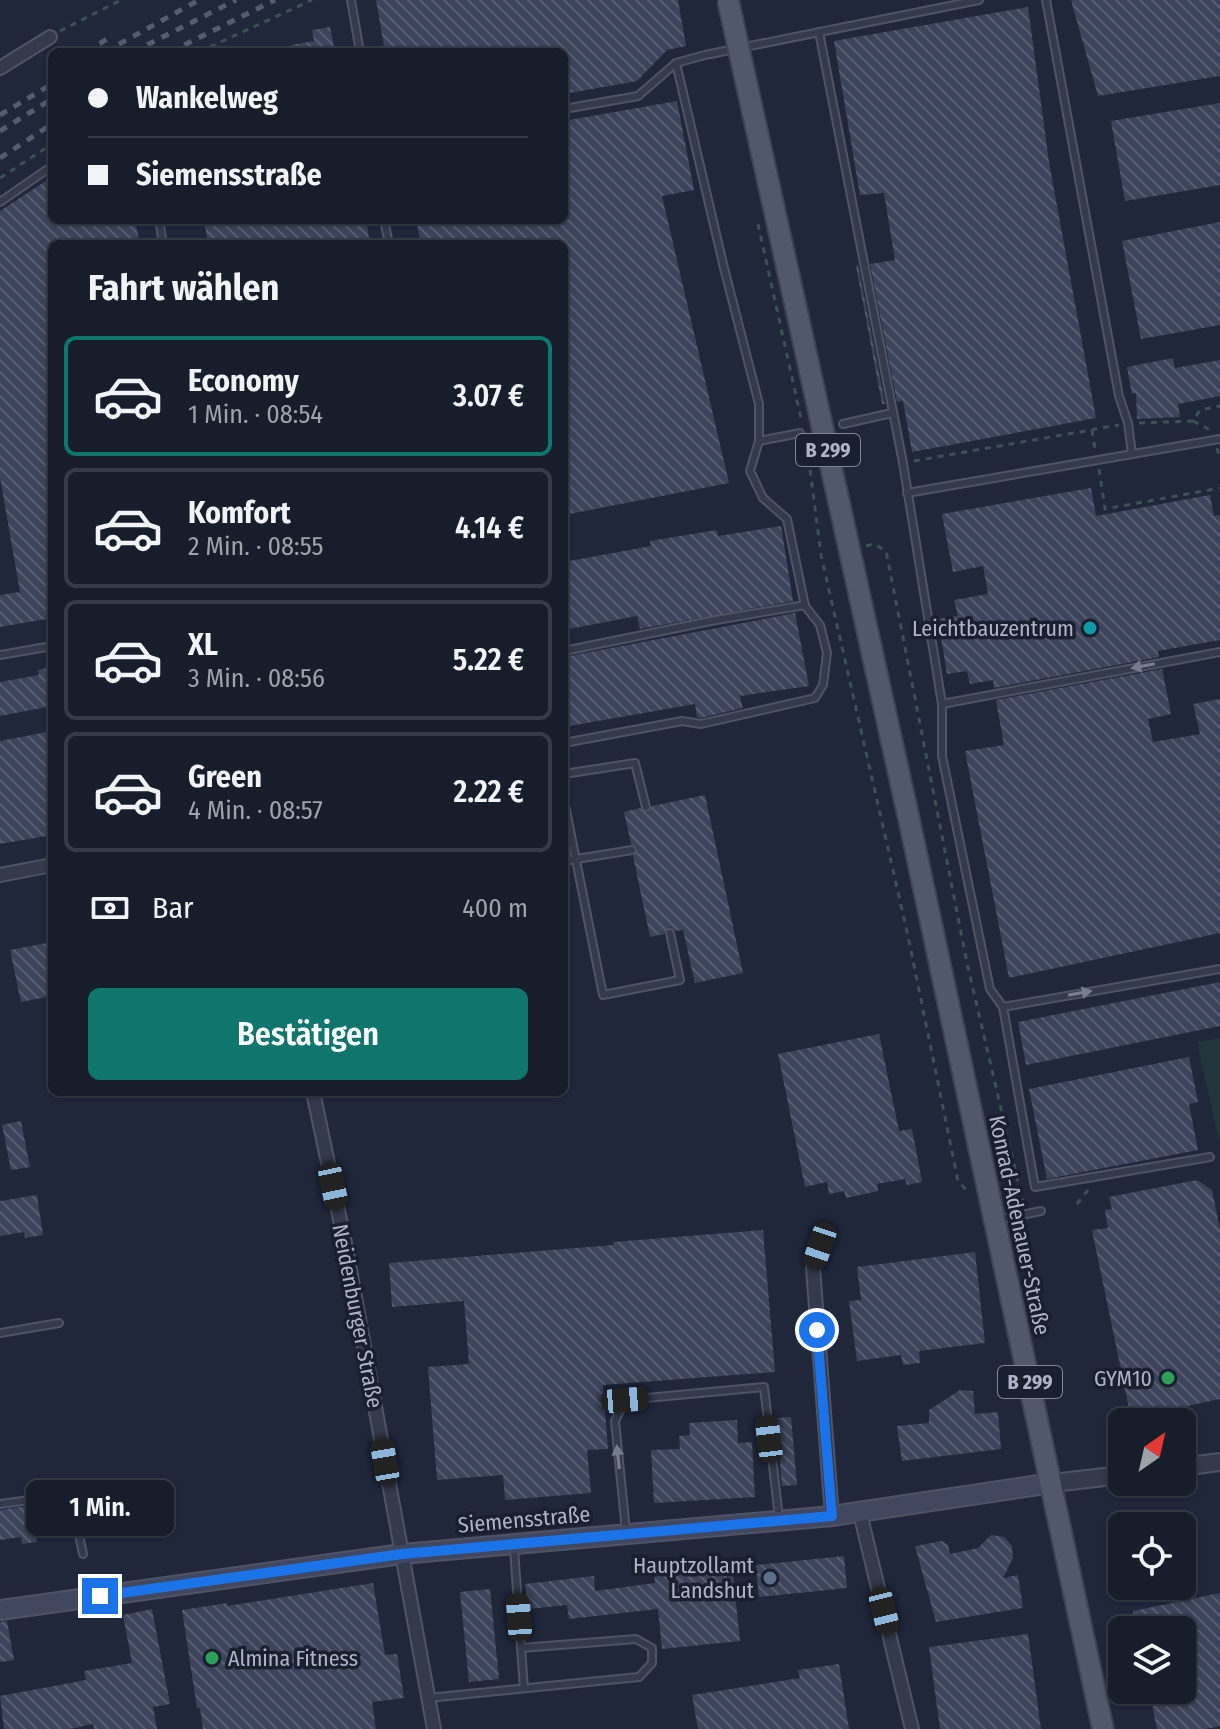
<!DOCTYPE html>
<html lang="de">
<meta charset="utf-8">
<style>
body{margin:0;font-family:"Fira Sans Condensed",sans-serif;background:#252a38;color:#f1f3f6;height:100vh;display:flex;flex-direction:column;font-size:30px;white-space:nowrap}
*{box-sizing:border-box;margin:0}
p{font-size:26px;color:#9fa2a9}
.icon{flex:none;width:44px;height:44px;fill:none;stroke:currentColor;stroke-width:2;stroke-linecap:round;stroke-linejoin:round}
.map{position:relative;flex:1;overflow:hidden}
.sheet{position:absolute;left:48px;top:240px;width:520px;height:856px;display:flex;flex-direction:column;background:#181d2c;border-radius:12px;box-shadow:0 2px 6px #0004,0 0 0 2px #363b48}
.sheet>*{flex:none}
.banner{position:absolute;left:48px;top:48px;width:520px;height:176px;border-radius:12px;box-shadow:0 2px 6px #0004,0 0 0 2px #363b48;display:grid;align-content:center;height:176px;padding:0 40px;background:#181d2c}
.needle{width:52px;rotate:34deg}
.tools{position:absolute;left:1108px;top:1408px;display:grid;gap:16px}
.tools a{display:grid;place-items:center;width:88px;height:88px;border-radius:12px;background:#181d2c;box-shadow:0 2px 6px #0004,0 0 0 2px #363b48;font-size:40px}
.end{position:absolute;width:36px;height:36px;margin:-18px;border:10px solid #1a73e8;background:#fff;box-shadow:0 0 0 4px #fff}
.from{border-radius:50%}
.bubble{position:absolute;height:56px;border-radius:12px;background:#181d2c;box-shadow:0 2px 6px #0004,0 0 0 2px #363b48;font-size:26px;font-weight:600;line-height:56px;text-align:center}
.car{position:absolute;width:24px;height:48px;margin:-24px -12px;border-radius:10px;box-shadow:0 0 6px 2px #0007;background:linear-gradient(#222 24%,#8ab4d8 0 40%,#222 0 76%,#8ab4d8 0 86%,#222 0)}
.banner b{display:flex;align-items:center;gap:28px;height:76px;font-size:30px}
.banner b+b{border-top:2px solid #363b48}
.banner i{width:20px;height:20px;background:#f1f3f6}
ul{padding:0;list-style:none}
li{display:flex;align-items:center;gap:24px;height:120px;margin:0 16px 12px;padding:0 24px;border:4px solid #363b48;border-radius:12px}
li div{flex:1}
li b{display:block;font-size:30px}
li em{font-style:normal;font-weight:600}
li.on{border-color:#0f766e}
li>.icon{width:72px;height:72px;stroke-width:1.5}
h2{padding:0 40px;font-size:36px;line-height:96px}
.pay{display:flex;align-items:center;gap:20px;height:88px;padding:0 40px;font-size:30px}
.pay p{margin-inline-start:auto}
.primary-button{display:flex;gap:16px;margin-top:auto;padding:16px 40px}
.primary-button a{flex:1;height:92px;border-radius:12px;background:#0f766e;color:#fff;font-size:32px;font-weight:600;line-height:92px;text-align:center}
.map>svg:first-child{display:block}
.grass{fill:#22343c}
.building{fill:url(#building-back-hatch)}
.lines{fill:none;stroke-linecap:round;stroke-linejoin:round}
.service-casing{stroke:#4e5465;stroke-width:10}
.minor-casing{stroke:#4e5465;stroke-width:16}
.tertiary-casing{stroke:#4e5465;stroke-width:20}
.secondary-casing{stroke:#4e5465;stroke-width:22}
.primary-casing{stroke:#3d4254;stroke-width:24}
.path{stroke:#3d5056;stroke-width:3;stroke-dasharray:6 6;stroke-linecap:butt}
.service{stroke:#34394b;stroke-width:6}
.minor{stroke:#34394b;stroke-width:12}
.tertiary{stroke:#34394b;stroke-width:16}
.secondary{stroke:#41475e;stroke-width:18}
.primary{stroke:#51586b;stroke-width:20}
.rail{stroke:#555c72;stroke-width:5;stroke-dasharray:8 8;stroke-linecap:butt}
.primary-bridge-casing{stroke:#3d4254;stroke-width:24;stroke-linecap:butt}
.primary-bridge{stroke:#51586b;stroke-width:20}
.oneway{fill:#777d8f}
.route{stroke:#1a73e8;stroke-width:10}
.culture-dot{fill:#0f9aa8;stroke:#191f2f;stroke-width:3}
.leisure-dot{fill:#2e9e5b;stroke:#191f2f;stroke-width:3}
.service-dot{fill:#5c6f8a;stroke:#191f2f;stroke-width:3}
.labels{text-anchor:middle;stroke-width:7;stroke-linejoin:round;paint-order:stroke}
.shield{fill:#191f2f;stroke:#818799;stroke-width:2}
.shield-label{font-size:20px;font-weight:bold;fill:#aeb4c7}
.poi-label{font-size:22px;fill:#aeb4c7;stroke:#191f2f;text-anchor:end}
.street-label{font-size:22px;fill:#aeb4c7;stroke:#191f2f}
</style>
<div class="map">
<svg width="1220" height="1729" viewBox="0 0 1220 1729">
<defs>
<pattern id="building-back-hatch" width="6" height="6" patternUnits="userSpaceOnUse" patternTransform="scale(2)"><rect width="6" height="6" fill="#3c445b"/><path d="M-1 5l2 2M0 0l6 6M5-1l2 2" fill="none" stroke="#565d71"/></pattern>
</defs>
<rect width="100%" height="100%" fill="#20273b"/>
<!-- grass -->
<polygon class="grass" points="1220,1038 1220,1140 1219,1140 1197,1042"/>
<!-- building -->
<g class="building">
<polygon points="376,0 678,0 686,46 667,50 637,81 564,94 564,52 385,52"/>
<polygon points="1071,0 1220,0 1220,76 1098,96"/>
<polygon points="1028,7 1049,162 1096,418 912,452 903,401 897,402 870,264 895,260 884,193 860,195 834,41"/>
<polygon points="330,27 335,52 291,52 291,45 314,41 312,30"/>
<polygon points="677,101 694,190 662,196 729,483 564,515 564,244 421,244 416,220 564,220 564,121"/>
<polygon points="1220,103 1220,185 1125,201 1111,121"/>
<polygon points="52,177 52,220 135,220 140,244 52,244 52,618 0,627 0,595 20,592 0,477 0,211"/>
<polygon points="204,220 366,220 370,244 208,244"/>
<polygon points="1220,222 1220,325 1141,339 1122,241"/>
<polygon points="858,265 885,404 882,404 856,266"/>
<polygon points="1173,358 1175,368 1220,360 1220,396 1178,404 1180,417 1137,419 1136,393 1132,394 1127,367"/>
<polygon points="1091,488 1096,516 1210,495 1214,516 1220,515 1220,640 1158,651 1159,657 994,688 993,680 970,684 967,671 947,674 938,619 958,616 954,600 988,594 983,566 953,572 942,514"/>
<polygon points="781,526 793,601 640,629 637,616 564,630 564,562 651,546 650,541 717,530 718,536"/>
<polygon points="795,613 809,686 740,696 743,708 701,718 697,717 695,704 564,727 564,657"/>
<polygon points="52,667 52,706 0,716 0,682 39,675 38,670"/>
<polygon points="1162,669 1171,714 1148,719 1153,742 1200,734 1193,704 1220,699 1220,933 1009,978 965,751 1004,745 996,700"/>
<polygon points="52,731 52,835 0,844 0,741"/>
<polygon points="705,795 743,973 695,983 683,930 676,931 670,927 664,934 650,937 633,856 638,848 631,844 624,812 640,808 647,813 652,806"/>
<polygon points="52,942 52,996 21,1002 10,950"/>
<polygon points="1220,982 1220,1026 1026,1065 1018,1022"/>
<polygon points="879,1034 899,1131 912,1129 922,1182 907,1185 905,1179 877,1184 878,1191 846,1198 844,1191 829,1194 827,1182 805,1187 778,1054"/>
<polygon points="1189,1057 1198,1102 1189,1104 1198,1150 1047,1179 1029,1089"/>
<polygon points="21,1121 30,1167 11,1170 2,1125"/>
<polygon points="1197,1180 1212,1190 1220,1230 1220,1399 1131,1418 1092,1230 1108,1228 1105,1210 1112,1209 1109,1197"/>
<polygon points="37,1195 43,1235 25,1238 24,1232 0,1236 0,1201"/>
<polygon points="763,1230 775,1372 603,1385 608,1449 587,1450 591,1493 505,1500 503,1475 437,1480 428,1367 469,1364 464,1301 392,1307 389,1263 613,1245 613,1242"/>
<polygon points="975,1252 985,1343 919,1351 920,1363 903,1365 901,1355 857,1361 849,1301 861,1300 857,1267"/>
<polygon points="960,1390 973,1391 975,1414 998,1412 1001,1449 902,1461 897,1426 929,1423 929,1410"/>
<polygon points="791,1417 797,1485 782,1486 776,1418"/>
<polygon points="737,1420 738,1443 752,1442 755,1497 654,1503 651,1450 680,1449 679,1436 690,1435 689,1423"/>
<polygon points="59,1502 63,1532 36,1535 37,1542 22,1544 21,1537 0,1540 0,1510"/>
<polygon points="991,1535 1004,1537 1012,1546 1013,1558 1003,1578 1018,1575 1023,1608 936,1622 915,1546 942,1541 948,1545 950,1554 978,1548"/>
<polygon points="844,1556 847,1588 759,1597 756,1565"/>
<polygon points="732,1563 740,1641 662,1649 658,1609 569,1619 567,1605 528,1609 525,1584 594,1576 595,1591 655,1583 654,1571"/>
<polygon points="373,1583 385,1655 397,1654 404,1698 372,1702 376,1729 203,1729 200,1708 197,1708 182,1610 227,1603 227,1606"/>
<polygon points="490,1589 499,1679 469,1682 460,1592"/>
<polygon points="1220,1593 1220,1726 1206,1729 1157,1729 1149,1690 1182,1690 1182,1630 1137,1630 1133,1611"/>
<polygon points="152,1609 170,1704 153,1707 157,1729 94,1729 93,1724 70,1729 4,1729 0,1696 86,1680 84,1671 132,1663 123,1615"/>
<polygon points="7,1621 14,1660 0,1662 0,1622"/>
<polygon points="1028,1634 1041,1729 940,1729 929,1647"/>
<polygon points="839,1664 849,1729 698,1729 692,1695 800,1678 798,1670"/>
</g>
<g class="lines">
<defs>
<g id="service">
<polyline points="351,0 360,52"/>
<polyline points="1046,0 1119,396 1128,423 1132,454"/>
<polyline points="819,32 903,463 942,704 942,756 990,989 1003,1007 1035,1187 1210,1157"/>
<polyline points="564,109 638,96 676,63 705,55 979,0"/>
<polyline points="0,202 52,166"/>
<polyline points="159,220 163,244"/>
<polyline points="384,220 389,244"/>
<polyline points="843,424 892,413"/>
<polyline points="759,441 800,433"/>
<polyline points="907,493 1220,439"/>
<polyline points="564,651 716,620 805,605"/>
<polyline points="0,655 52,646"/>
<polyline points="942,704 1220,652"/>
<polyline points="564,743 682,721 701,724 815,698 823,685 827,653 820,625 805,606 787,519 763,498 750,471 759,441 759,404 724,268 676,63"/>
<polyline points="564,774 635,763 646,807"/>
<polyline points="564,800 603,995 680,980 670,933"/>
<polyline points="564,861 632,850"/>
<polyline points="1003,1007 1220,969"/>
<polyline points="997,1220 1041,1211"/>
<polyline points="0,1333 59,1323"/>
<polyline points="0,1504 66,1495 71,1498 83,1554"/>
<polyline points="626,1531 615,1421 625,1400 764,1387 779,1518"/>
<polyline points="521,1648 524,1688"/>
<polyline points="428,1698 639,1677 652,1663 652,1648 636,1639 521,1648 514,1548"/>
</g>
<g id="minor">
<polyline points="0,68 50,37"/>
<polyline points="0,875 52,865"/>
<polyline points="313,1092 346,1248 434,1729"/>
<polyline points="820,1246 813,1268 832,1516"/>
<polyline points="860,1513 912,1729"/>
</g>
<g id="tertiary">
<polyline points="1182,1467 1220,1462"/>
<polyline points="1052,1483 1122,1475"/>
</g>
<polyline id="secondary" points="0,1610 402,1554 832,1516 1052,1483"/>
<polyline id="primary" points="745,77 910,824 1103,1729"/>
</defs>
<!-- service casing -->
<use href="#service" class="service-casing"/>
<!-- minor casing -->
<use href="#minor" class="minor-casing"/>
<!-- tertiary casing -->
<use href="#tertiary" class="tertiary-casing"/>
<!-- secondary casing -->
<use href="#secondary" class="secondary-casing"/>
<!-- primary casing -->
<use href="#primary" class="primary-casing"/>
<!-- path -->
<g class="path">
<polyline points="60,31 121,0"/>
<polyline points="199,52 312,0"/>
<polyline points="0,178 52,144"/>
<polyline points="758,224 802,423"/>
<polyline points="1193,421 1210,430"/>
<polyline points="1139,423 1193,421 1200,410 1220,406"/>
<polyline points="1092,430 1095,449"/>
<polyline points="807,446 821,555 908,936 958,1181 970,1194"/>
<polyline points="1217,448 1220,458"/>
<polyline points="914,461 1119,425"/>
<polyline points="1099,469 1105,509 1220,488"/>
<polyline points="866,546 874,544 886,551 967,963 1023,1203"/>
<polyline points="1077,1204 1088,1190"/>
</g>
<!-- service -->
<use href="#service" class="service"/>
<!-- minor -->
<use href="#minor" class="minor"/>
<!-- tertiary -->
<use href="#tertiary" class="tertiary"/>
<!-- secondary -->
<use href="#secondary" class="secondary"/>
<!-- primary -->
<use href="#primary" class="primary"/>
<!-- rail -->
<g class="rail">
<polyline points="86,52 112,36"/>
<polyline points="105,52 199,0"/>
<polyline points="133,52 236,0"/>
<polyline points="170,52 275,0"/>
<polyline points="0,115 52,84"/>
<polyline points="0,131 52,99"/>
<polyline points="0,158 52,124"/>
</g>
<defs>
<polyline id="primary-bridge" points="728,0 745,77"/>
</defs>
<!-- primary-bridge casing -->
<use href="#primary-bridge" class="primary-bridge-casing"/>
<!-- primary-bridge -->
<use href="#primary-bridge" class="primary-bridge"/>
</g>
<!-- one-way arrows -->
<defs><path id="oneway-solid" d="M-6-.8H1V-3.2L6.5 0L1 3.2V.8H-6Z" transform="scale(2)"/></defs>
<g class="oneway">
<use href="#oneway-solid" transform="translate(1143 666) rotate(169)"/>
<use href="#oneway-solid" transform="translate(1080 993) rotate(-10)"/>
<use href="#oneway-solid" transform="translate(618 1457) rotate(-96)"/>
</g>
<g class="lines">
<!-- route -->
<polyline class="route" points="100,1596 402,1554 832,1516 817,1330"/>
</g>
<!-- markers -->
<circle class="culture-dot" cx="1090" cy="628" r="8"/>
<g class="leisure-dot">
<circle cx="1168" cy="1378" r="8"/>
<circle cx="212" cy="1658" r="8"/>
</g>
<circle class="service-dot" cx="770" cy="1578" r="8"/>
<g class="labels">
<!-- shield labels -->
<g class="shield">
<rect x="796" y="434" width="64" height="32" rx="6"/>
<rect x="998" y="1366" width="64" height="32" rx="6"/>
</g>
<g class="shield-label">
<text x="828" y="457">B 299</text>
<text x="1030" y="1389">B 299</text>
</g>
<!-- poi labels -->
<g class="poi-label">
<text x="1074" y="636">Leichtbauzentrum</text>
<text x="1152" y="1386">GYM10</text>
<text x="754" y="1573">Hauptzollamt<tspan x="754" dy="25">Landshut</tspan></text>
<text x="228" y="1666" text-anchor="start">Almina Fitness</text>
</g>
<!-- street labels -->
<g class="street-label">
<text transform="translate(1020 1225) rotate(78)" y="8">Konrad-Adenauer-Straße</text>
<text transform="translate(358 1316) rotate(79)" y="8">Neidenburger Straße</text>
<text transform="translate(524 1519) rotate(-5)" y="8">Siemensstraße</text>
</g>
</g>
</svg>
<div class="tools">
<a><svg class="needle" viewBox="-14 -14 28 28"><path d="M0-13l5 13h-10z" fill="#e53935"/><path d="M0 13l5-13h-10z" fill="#9fa2a9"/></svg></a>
<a><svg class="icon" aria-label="locate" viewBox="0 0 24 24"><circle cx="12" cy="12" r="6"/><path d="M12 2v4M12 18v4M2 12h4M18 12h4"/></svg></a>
<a><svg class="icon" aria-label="layers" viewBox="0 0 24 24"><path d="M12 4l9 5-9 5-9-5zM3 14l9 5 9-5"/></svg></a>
</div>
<i class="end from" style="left:817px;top:1330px"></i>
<i class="end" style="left:100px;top:1596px"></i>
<div class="bubble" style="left:26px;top:1480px;width:148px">1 Min.</div>
<i class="car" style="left:333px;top:1186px;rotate:168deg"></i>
<i class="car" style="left:820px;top:1246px;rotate:199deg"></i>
<i class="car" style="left:625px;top:1400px;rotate:85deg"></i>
<i class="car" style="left:769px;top:1439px;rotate:353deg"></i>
<i class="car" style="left:385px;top:1462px;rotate:350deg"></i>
<i class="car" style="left:884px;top:1611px;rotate:166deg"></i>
<i class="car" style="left:519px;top:1617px;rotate:356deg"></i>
<div class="banner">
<b><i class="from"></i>Wankelweg</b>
<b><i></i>Siemensstraße</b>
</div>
<section class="sheet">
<h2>Fahrt wählen</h2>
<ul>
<li class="on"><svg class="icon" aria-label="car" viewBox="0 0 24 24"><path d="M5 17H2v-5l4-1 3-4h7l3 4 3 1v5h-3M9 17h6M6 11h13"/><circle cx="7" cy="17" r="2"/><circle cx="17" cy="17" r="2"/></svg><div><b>Economy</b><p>1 Min. · 08:54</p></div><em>3.07 €</em></li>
<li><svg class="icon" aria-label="car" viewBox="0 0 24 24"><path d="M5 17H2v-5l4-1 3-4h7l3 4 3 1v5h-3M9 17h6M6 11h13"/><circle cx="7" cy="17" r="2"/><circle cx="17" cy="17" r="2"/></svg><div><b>Komfort</b><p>2 Min. · 08:55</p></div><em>4.14 €</em></li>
<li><svg class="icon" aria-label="car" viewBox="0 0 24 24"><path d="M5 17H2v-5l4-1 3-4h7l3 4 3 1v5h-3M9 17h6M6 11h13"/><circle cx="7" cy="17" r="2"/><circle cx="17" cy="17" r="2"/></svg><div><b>XL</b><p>3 Min. · 08:56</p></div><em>5.22 €</em></li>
<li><svg class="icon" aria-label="car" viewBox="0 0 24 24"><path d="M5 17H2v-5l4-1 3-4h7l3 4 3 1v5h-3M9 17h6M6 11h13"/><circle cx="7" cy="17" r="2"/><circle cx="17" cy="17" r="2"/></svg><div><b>Green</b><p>4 Min. · 08:57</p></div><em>2.22 €</em></li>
</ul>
<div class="pay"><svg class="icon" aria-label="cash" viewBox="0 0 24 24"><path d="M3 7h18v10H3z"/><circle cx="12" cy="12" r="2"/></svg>Bar<p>400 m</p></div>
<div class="primary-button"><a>Bestätigen</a></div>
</section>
</div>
